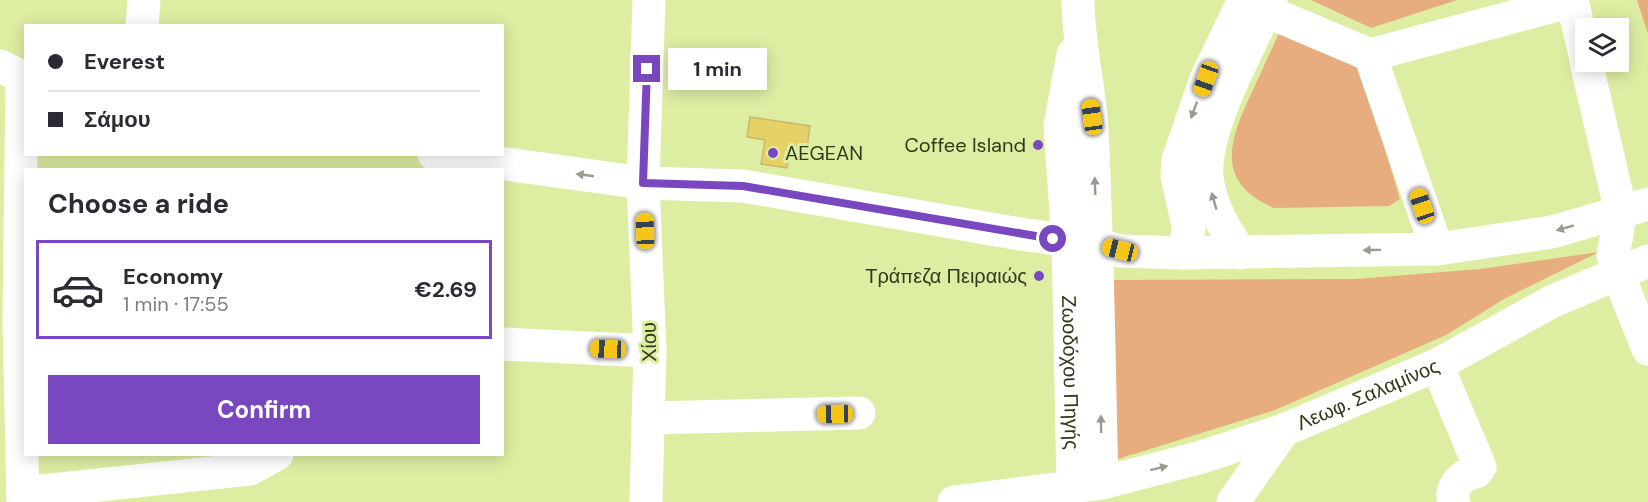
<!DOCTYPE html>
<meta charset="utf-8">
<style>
body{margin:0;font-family:"DM Sans",sans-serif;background:#f7f7f7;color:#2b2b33;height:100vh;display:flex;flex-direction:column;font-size:22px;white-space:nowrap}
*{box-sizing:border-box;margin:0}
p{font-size:20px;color:#7c7c81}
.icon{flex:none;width:33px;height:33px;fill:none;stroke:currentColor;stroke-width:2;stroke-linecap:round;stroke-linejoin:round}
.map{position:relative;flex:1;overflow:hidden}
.sheet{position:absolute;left:24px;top:168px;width:480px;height:288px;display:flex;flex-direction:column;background:#fff;border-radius:0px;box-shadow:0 3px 15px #0003}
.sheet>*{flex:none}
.guide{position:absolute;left:24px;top:24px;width:480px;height:132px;border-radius:0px;box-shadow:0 3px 15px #0003;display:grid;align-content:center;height:132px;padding:0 24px;background:#fff}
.buttons{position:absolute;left:1575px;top:18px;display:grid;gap:12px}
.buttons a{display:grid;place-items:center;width:54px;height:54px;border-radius:0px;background:#fff;box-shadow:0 3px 15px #0003;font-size:30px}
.end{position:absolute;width:27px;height:27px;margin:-14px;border:8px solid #7947bf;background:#fff;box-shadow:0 0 0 3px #fff}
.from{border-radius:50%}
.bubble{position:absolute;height:42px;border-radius:0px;background:#fff;box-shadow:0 3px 15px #0003;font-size:20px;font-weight:700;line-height:42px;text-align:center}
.car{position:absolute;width:18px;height:36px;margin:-18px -9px;border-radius:8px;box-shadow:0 0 4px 2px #0007;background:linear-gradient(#f5c518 24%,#345 0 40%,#f5c518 0 76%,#345 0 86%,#f5c518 0)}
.guide b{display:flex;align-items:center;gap:21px;height:57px;font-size:22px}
.guide b+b{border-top:2px solid #e1e1e2}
.guide i{width:15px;height:15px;background:#2b2b33}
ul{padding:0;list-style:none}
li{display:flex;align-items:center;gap:18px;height:99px;margin:0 12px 9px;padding:0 12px;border:3px solid transparent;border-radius:0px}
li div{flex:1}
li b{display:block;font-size:22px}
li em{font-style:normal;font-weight:700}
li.current{border-color:#7947bf}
li>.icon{width:54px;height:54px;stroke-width:1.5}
h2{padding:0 24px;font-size:27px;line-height:72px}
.primary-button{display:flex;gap:12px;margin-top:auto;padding:12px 24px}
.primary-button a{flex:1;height:69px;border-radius:0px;background:#7947bf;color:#fff;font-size:24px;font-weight:700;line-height:69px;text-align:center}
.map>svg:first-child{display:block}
.green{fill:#e7ad7e}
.building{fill:#e5d165;stroke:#c6b86d;stroke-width:1.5}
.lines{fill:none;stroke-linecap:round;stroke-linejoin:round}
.minor{stroke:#fff;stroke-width:33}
.major{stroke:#fff;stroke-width:33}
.oneway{fill:#989c8c}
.route{stroke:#7947bf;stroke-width:8}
.poi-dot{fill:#7947bf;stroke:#ddeea3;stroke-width:2}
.labels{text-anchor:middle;stroke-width:6;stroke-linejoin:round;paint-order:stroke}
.poi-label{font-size:20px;fill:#32381a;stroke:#ddeea3;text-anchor:end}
.street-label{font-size:20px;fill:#32381a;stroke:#ddeea3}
</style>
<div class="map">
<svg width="1648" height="502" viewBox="0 0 1648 502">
<rect width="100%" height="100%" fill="#ddeea3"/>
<!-- green -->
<g class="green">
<polygon points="1311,0 1457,0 1371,28"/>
<polygon points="1637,0 1648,0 1648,34"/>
<path d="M1281,29L1358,60L1400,199L1389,206L1274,208C1214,182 1229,140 1252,92C1262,71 1271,50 1281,29Z"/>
<polygon points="1599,252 1504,299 1446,335 1275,410 1118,459 1109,456 1106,280 1356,279 1480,269"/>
</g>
<!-- building -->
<polygon class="building" points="750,117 810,126 807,148 790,146 787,168 761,164 765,140 747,137"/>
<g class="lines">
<!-- minor -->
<g class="minor">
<polyline points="1572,0 1586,59"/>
<polyline points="1266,11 1370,55 1437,249"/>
<polyline points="142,26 144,0"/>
<polyline points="1370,55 1572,1"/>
<polyline points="1586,62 1621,212 1613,256"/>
<polyline points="22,78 19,321 23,502"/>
<polyline points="1182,253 1189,230 1177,176 1178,160 1206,79 1244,0"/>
<path d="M1241,253C1225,230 1210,205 1207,177C1203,128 1250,46 1271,0"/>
<polyline points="1618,274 1648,349"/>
<polyline points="502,344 650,351"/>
<path d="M1437,365L1480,467L1476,472C1462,474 1449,488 1454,502"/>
<polyline points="648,418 859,413"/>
<polyline points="23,493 250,469 277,454"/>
<polyline points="646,502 650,351 643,183 649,0"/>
<polyline points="1233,502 1284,430"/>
</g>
<!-- major -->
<g class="major">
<path d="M1078,0C1078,44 1090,87 1092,131C1098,248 1099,366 1102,483"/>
<path id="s1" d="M1073,54L1060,126L1068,241L1073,486"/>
<polyline points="0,66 26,79"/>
<polyline points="434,154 643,183 743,186 1020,234 1095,244 1120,251 1182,253 1437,249 1552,232 1648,204"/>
<path id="s2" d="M954,502L1102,483L1202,457L1284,430L1437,365L1553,301L1648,261"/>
</g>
</g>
<!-- one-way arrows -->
<defs><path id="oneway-solid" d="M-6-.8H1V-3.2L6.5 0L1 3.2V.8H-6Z" transform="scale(1.5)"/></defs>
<g class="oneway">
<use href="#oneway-solid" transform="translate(1194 110) rotate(110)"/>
<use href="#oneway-solid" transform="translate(585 175) rotate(-172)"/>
<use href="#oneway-solid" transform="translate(1095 186) rotate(-92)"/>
<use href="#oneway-solid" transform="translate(1214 201) rotate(-106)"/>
<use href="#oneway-solid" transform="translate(1565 228) rotate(164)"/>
<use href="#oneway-solid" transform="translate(1372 250) rotate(179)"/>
<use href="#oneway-solid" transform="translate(1101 424) rotate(-91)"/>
<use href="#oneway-solid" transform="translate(1159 468) rotate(-14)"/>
</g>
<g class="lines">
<!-- route -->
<polyline class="route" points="647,69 643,183 743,186 1053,239"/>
</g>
<!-- markers -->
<g class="poi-dot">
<circle cx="1038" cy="145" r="6"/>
<circle cx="773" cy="153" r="6"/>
<circle cx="1039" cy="276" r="6"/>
</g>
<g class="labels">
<!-- poi labels -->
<g class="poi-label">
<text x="1026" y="152">Coffee Island</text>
<text x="785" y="160" text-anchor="start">AEGEAN</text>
<text x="1027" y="283">Τράπεζα Πειραιώς</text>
</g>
<!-- street labels -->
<g class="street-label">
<text transform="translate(649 342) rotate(-91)" y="7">Χίου</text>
<text dy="7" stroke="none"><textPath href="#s1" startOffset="320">Ζωοδόχου Πηγής</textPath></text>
<text dy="7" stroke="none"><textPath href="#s2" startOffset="430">Λεωφ. Σαλαμίνος</textPath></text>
</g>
</g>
</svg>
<div class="buttons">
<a><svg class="icon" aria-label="layers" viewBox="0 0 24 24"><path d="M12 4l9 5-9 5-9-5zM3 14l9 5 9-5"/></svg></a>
</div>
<i class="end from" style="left:1053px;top:239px"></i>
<i class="end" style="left:647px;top:69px"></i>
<div class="bubble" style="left:668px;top:48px;width:99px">1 min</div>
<i class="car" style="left:1206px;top:79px;rotate:200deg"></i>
<i class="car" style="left:1092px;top:117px;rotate:352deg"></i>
<i class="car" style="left:1422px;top:206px;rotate:341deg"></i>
<i class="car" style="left:645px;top:231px;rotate:358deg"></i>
<i class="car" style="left:1120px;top:250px;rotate:284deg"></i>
<i class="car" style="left:608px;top:349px;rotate:272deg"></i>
<i class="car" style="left:835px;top:414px;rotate:269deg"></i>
<div class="guide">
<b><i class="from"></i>Everest</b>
<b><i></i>Σάμου</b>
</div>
<section class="sheet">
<h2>Choose a ride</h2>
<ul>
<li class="current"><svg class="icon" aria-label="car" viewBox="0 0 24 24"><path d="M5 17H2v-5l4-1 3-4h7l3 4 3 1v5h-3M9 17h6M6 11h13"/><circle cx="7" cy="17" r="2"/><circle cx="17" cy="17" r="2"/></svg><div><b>Economy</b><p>1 min · 17:55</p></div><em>€2.69</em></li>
</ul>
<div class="primary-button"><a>Confirm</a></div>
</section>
</div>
